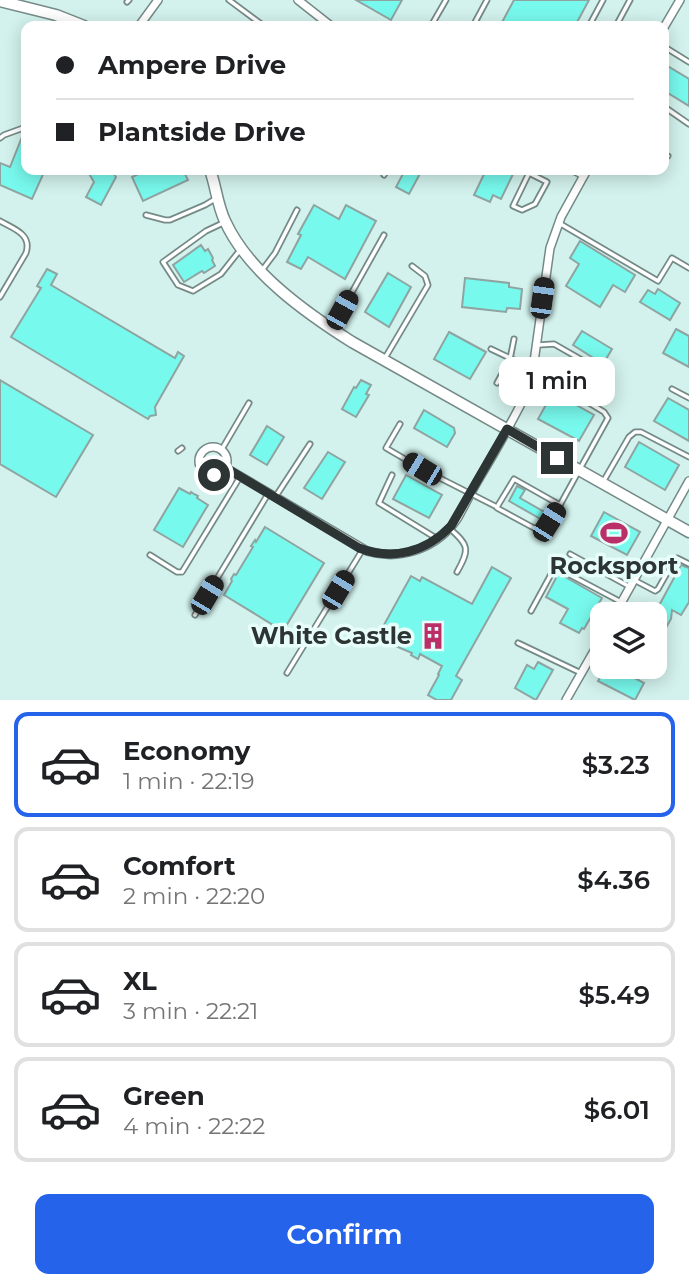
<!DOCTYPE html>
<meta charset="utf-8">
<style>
body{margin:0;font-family:Montserrat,sans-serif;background:#f6f6f6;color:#202124;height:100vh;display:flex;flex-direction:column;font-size:26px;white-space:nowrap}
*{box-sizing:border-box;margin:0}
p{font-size:23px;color:#757577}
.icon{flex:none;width:38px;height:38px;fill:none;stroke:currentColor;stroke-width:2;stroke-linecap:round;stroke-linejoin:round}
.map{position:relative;height:700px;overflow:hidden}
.drawer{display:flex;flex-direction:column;background:#fff;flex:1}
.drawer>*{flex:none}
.guide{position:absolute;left:21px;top:21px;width:648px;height:154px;border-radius:14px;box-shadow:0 4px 18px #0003;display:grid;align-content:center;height:154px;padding:0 35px;background:#fff}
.controls{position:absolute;left:590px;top:602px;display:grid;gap:14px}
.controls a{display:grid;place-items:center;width:77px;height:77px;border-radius:14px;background:#fff;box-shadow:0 4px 18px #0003;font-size:35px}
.end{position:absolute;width:32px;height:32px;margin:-16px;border:9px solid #2d3534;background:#fff;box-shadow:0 0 0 4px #fff}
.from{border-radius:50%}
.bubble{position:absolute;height:49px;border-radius:14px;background:#fff;box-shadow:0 4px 18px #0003;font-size:23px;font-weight:600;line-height:49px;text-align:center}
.car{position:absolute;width:21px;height:42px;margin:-21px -10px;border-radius:9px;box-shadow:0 0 5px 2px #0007;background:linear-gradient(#222 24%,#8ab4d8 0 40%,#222 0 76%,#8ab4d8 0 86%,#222 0)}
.guide b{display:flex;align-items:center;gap:24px;height:66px;font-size:26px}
.guide b+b{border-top:2px solid #e0e0e0}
.guide i{width:18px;height:18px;background:#202124}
ul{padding:12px 0 0;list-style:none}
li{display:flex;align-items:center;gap:21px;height:105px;margin:0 14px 10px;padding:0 21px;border:4px solid #e0e0e0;border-radius:14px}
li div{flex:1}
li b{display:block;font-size:26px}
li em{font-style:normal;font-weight:600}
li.active{border-color:#2563eb}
li>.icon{width:63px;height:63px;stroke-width:1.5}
.primary-button{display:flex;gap:14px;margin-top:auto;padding:14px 35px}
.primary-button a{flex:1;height:80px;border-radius:14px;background:#2563eb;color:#fff;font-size:28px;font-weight:600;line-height:80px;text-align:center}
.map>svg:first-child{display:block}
.built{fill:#d3f2ed;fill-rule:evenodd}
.building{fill:#78f9ed;stroke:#8fa4a1;stroke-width:2}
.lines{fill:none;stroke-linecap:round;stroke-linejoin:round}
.lane-casing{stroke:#758a87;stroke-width:7}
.street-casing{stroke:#758a87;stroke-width:10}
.secondary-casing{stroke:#758a87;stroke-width:13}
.lane{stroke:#fff;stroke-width:3.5}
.street{stroke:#fff;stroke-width:7}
.secondary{stroke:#fff;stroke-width:10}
.route{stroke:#2d3534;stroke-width:9}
.labels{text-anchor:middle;stroke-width:7;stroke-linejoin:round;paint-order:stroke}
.poi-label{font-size:24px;font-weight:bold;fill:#2d3534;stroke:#e7fdfa}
</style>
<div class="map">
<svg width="689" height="700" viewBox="0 0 689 700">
<rect width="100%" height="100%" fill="#e7fdfa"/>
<!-- built -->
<path class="built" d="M0,0H689V700H0ZM26,26H663V170H26ZM602,614H654V667H602Z"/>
<!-- building -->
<g class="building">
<polygon points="356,0 402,0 391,20"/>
<polygon points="514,0 589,0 575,26 500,26"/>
<polygon points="666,65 689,79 689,106 663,90 663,70"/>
<polygon points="24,132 26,132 26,170 45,170 32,199 0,185 0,163 10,167"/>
<polygon points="92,170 111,170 116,177 101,205 86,197 94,182 88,172"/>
<polygon points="147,170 183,170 188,180 143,201 132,177"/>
<polygon points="405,170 422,170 409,194 396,187"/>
<polygon points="486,170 515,170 501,199 493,195 490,202 474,195"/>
<polygon points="314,205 339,219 346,205 376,221 345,279 308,257 301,269 287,262 301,235 298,234"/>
<polygon points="580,241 635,275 625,292 613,285 600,307 566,286 579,264 570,258"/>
<polygon points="201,245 205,251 208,249 213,258 212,260 215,266 204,273 202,271 184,282 173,265"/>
<polygon points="47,269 57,274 51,285 175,358 178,352 184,356 155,407 156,415 150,416 148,419 11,337 41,288 37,286"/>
<polygon points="388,273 411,287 389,327 365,312"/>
<polygon points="465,278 509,283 509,287 522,289 520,309 507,308 506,312 462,307"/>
<polygon points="658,289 680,303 670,320 640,302 648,290 655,294"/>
<polygon points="676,329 689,336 689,367 663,353"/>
<polygon points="582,331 612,349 603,364 573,345"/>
<polygon points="449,332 486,352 470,379 434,359"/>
<polygon points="0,380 93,435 56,497 0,464"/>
<polygon points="361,380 371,385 366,394 369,395 356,417 342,409 354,387 356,388"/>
<polygon points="553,392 594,415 579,441 538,419"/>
<polygon points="668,398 689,410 689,441 654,421"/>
<polygon points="424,410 454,428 455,433 447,447 414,428"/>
<polygon points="267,426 284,437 267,465 250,455"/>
<polygon points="639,442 679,465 665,490 625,467"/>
<polygon points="328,452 345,462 322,499 304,488"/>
<polygon points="406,475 442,495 429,518 393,499"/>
<polygon points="517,486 525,490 520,498 548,514 544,521 509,501"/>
<polygon points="179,488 190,494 191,492 194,494 198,496 197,498 208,505 183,547 154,530"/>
<polygon points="604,512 640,532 627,555 591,536"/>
<polygon points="265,527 324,563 283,631 224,595 232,581 231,579 234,574 236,575 253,547 251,546 255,540 256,542"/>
<polygon points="681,565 689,568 689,602 681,615 672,610 671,619 654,648 654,614 636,614 642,603 656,611"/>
<polygon points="492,567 511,578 456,676 462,680 451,700 437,700 428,695 439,675 438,674 442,666 420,654 418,659 411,655 412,653 393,645 395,640 380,632 411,576 420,581 422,577 472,604"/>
<polygon points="560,574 602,598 584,629 582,628 579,633 560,623 568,609 546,597 556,578 555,576"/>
<polygon points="538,662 553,670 536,700 515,688 527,665 534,669"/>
<polygon points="606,667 614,667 644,683 635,700 598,681"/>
</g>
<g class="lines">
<defs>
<g id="lane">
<polyline points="229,0 264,26"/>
<polyline points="127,2 129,0"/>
<polyline points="431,26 446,0"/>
<polyline points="473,26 487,0"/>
<polyline points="589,26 603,0"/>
<polyline points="616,26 630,0"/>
<polyline points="663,46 689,62"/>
<polyline points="663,106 689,124"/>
<polyline points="0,138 4,135 26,127"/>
<polyline points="663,154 668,156"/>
<polyline points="529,173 547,182 535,204 522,210 513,206 529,173 531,170"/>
<polyline points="384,175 387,170"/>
<polyline points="146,215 165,220 170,220 205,205 215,199"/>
<path d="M0,221C14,229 32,234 26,253L0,297"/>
<polyline points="225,222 206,231 163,262 178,285 193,291 221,274 240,250"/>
<polyline points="559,223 658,281 672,258 689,268"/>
<polyline points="263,269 275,253 297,210"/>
<polyline points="332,326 342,310 384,235"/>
<polyline points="538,345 554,344 589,364"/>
<polyline points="385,358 428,285 425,276 412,266"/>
<polyline points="497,383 510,359 514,339"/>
<polyline points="672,389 689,398"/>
<polyline points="400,424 386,448 422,469 497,507 514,479 560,505 608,418 604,412 533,369 491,349"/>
<polyline points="222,449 249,403"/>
<polyline points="178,451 182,448"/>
<polyline points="392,475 379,503 436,538"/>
<polyline points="603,482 629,437 635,432 641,432 689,457"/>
<polyline points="276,496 310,444"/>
<polyline points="497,508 532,527 542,531 560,505"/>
<path d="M449,528C469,545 470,549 457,572"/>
<polyline points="570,554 630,587"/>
<polyline points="150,555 177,572 182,572 240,477"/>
<polyline points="636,581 655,591 658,589 675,559 677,558 689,564"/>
<polyline points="531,611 555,567 621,602"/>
<polyline points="195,615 268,494"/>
<polyline points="518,643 581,673"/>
<polyline points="287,673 363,549"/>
</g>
<g id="street">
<polyline points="298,0 331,26"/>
<polyline points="139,26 158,0"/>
<polyline points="663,29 680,0"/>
<polyline points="574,170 584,175"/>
<circle cx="213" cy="461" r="14"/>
<path d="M226,468L367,551C401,561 437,548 457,519C465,505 472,490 480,477C495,452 509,427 522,402L533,369L550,248L561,217L587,170"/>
<polyline points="615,614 689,481"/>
<polyline points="566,700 602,637"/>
</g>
<g id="secondary">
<polyline points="0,1 56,15 84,26"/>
<path d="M210,170C216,186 217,204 225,221C248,272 306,313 352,342L689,532"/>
</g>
</defs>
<!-- lane casing -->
<use href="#lane" class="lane-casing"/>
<!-- street casing -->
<use href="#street" class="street-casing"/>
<!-- secondary casing -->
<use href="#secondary" class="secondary-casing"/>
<!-- lane -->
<use href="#lane" class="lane"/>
<!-- street -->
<use href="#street" class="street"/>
<!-- secondary -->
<use href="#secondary" class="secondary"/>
</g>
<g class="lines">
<!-- route -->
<path class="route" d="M214,475L222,472L226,468L359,548C393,561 426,552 451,526L507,429L557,458"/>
</g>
<!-- icons -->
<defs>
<symbol id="stadium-bare" viewBox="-9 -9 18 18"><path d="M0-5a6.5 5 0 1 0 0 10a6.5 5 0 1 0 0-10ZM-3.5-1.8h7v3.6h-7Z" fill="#ba2f67" stroke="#e7fdfa" stroke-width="2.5" paint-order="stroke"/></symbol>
<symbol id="building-bare" viewBox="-9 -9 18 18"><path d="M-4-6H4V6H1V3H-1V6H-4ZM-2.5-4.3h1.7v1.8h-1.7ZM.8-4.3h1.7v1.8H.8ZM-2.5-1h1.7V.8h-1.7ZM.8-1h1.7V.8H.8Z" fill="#ba2f67" stroke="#e7fdfa" stroke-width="2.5" paint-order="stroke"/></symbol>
</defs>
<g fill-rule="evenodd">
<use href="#stadium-bare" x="595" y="514" width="38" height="38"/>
<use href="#building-bare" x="414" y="617" width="38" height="38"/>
</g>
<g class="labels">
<!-- poi labels -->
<g class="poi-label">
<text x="614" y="574">Rocksport</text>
<text x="412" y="644" text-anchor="end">White Castle</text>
</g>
</g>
</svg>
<div class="controls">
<a><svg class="icon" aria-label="layers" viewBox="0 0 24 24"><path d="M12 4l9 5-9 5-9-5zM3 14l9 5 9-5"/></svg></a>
</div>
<i class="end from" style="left:214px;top:475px"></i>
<i class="end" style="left:557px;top:458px"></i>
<div class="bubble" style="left:499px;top:357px;width:116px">1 min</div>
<i class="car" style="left:542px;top:298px;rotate:8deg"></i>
<i class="car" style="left:342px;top:310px;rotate:29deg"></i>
<i class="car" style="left:422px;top:469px;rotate:301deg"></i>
<i class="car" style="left:549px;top:522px;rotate:32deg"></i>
<i class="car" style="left:338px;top:590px;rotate:31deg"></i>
<i class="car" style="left:207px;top:595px;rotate:31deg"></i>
<div class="guide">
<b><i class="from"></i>Ampere Drive</b>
<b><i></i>Plantside Drive</b>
</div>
</div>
<section class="drawer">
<ul>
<li class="active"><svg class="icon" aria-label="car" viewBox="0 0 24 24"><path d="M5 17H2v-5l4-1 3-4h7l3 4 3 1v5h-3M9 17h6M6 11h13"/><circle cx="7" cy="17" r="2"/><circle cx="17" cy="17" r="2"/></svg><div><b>Economy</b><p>1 min · 22:19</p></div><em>$3.23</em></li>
<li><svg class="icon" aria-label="car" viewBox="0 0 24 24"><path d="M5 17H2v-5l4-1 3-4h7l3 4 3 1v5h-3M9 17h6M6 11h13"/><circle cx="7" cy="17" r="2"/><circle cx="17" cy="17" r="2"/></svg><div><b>Comfort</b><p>2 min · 22:20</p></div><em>$4.36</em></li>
<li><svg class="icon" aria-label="car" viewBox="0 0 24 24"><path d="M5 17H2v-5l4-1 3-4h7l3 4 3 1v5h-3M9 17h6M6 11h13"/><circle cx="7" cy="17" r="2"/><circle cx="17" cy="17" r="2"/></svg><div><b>XL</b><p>3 min · 22:21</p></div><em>$5.49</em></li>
<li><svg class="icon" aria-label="car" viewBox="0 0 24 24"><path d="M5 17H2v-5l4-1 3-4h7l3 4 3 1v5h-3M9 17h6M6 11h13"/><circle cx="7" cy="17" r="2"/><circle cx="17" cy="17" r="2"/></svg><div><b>Green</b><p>4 min · 22:22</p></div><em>$6.01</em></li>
</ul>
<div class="primary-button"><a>Confirm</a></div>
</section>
